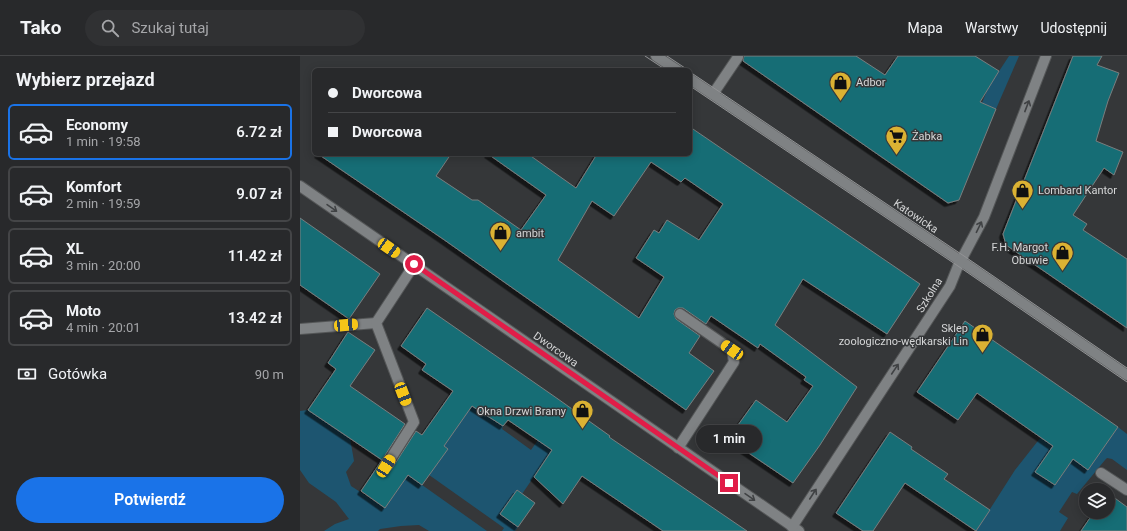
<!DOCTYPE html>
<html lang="pl">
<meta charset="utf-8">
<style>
body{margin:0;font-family:Roboto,sans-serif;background:#303133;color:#f1f3f6;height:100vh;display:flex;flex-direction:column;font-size:15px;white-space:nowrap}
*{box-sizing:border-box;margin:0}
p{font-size:13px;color:#a5a6a9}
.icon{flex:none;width:22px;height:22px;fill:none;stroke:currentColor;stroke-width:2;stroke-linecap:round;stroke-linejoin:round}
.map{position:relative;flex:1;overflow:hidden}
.details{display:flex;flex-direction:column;background:#28292b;width:300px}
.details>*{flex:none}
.banner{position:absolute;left:12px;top:12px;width:380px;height:88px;border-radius:6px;box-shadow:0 2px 10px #0003,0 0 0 1px #444547;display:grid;align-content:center;height:88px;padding:0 16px;background:#28292b}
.controls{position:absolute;left:779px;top:427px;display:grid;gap:8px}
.controls a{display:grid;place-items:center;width:36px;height:36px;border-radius:50%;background:#28292b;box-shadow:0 2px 10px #0003,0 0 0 1px #444547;font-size:20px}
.end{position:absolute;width:18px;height:18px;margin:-9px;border:5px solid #e11d48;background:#fff;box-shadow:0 0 0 2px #fff}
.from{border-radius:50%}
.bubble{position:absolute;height:28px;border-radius:14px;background:#28292b;box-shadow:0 2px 10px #0003,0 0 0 1px #444547;font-size:13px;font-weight:600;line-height:28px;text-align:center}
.car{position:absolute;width:12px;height:24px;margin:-12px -6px;border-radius:5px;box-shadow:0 0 3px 1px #0007;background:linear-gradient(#f5c518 24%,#345 0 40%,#f5c518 0 76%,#345 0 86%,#f5c518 0)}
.banner b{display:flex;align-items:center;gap:14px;height:38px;font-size:15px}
.banner b+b{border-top:1px solid #444547}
.banner i{width:10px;height:10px;background:#f1f3f6}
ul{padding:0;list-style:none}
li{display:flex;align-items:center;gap:12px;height:56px;margin:0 8px 6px;padding:0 8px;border:2px solid #444547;border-radius:6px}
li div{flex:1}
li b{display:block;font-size:15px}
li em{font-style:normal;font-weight:600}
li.active{border-color:#1a73e8}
li>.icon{width:36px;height:36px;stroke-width:1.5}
h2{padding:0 16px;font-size:18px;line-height:48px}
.pay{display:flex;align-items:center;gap:10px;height:44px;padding:0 16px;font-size:15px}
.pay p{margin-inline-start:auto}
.primary-button{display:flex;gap:8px;margin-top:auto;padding:8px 16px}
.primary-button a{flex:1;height:46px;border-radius:24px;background:#1a73e8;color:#fff;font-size:16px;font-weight:600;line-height:46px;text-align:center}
header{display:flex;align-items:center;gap:24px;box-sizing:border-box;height:56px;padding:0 20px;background:#28292b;border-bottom:1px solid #444547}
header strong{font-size:19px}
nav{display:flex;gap:22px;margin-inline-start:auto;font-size:14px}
.search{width:280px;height:36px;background:#303133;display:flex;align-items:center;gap:10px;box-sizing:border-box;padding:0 14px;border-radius:22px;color:#a5a6a9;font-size:15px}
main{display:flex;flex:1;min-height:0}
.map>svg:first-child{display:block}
.green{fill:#1d5570}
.building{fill:#186d75;stroke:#797d7e;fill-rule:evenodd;filter:url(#shadow)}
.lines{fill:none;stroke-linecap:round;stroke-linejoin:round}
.lane-casing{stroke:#545657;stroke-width:12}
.street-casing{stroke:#545657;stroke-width:12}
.lane{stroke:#7f8284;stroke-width:10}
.street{stroke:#7f8284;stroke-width:10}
.tram{stroke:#929395;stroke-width:1}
.oneway{stroke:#404244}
.route{stroke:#e11d48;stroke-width:5}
.labels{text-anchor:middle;stroke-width:3;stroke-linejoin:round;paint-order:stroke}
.poi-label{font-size:11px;fill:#d5d6d7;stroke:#353739;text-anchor:start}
.street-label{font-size:11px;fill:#d5d6d7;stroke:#353739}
</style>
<header>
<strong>Tako</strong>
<div class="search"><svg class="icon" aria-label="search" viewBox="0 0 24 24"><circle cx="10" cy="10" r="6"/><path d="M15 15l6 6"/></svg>Szukaj tutaj</div>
<nav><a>Mapa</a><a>Warstwy</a><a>Udostępnij</a></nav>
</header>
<main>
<section class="details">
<h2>Wybierz przejazd</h2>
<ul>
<li class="active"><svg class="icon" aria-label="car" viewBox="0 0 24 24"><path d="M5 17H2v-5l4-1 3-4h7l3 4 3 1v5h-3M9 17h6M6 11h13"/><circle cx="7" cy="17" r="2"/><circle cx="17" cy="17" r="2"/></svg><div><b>Economy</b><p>1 min · 19:58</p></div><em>6.72 zł</em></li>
<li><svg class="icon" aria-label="car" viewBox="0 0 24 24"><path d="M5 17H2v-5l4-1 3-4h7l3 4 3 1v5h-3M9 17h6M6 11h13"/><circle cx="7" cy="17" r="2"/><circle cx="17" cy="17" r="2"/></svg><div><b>Komfort</b><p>2 min · 19:59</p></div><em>9.07 zł</em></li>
<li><svg class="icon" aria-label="car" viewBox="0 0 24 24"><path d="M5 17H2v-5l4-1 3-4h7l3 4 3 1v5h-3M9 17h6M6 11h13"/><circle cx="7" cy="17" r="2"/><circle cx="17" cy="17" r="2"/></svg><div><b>XL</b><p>3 min · 20:00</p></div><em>11.42 zł</em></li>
<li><svg class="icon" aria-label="car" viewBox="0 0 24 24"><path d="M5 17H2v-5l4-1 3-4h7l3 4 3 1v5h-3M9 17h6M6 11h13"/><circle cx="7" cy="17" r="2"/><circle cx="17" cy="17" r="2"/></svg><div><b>Moto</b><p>4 min · 20:01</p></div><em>13.42 zł</em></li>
</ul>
<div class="pay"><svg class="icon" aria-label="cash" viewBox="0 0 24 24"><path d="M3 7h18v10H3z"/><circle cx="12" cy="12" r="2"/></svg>Gotówka<p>90 m</p></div>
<div class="primary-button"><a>Potwierdź</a></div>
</section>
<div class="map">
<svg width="827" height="475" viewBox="0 0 827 475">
<defs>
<filter id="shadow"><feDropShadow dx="-3.5" dy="3.5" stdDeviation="0" flood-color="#0009"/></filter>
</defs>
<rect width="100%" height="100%" fill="#353739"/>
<!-- green -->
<g class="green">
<polygon points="709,0 719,0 696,53 682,47 688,32"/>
<polygon points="167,334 190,361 203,370 202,373 231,394 238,384 265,403 244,406 222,438 217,434 200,458 218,471 215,475 202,475 204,472 115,409 148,393 144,390"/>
<polygon points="8,354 50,382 54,405 46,416 51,430 85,452 108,419 187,475 129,475 119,469 101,470 80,473 78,475 24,475 35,468 49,463 36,446 9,427 0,414 0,355"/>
<polygon points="818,371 827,378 827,414 812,403 807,402 805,404 777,438 772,436 759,456 768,462 760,475 676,475 715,414 741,381 753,390 736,416 755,429 773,403 788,414"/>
</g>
<!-- building -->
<g class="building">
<polygon points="444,0 556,0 585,19 598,0 675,0 699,15 680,46 696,53 659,144 648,147 443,5"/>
<polygon points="773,0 802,0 797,9 819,17 808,45 796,85 823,96 814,119 804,112 773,159 787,168 783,174 827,203 827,272 706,189 703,178"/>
<path d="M390,71L620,228L587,278L503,223L475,269L557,331L520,389L493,427L428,383L456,344L487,366L513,330L504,324L506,321L460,288L458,292L411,260L406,268L383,252H378L375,254L374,258L376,263L400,280L389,297L414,315L386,354L143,183L18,98H151L136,120L172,144H178L221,174L246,139L188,98H228L276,132L297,98H390ZM351,106L381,126L385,122L423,148L399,184L367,164L359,177L354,174L336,202L364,221L339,262L258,204L292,145L314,160Z"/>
<polygon points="0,162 80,218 49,263 0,229"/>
<polygon points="127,252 258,343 310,380 309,381 447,475 363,475 282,420 263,448 234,421 252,394 208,364 203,370 172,350 144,390 148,393 122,429 108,419 85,452 61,435 82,404 80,410 82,415 86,416 91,414 116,375 122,379 153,335 122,314 126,308 101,290"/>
<polygon points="665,265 818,371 788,414 773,403 755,429 735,416 753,390 677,337 658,364 617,336"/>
<polygon points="48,276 75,294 50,330 105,368 82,404 8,354 36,313 28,307"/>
<polygon points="590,376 612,391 611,393 648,418 644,423 690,454 676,475 605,427 573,475 563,475 536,457"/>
<polygon points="217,434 235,447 218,471 200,458"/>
<polygon points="808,437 827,451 827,475 781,475 794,456 808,456"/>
</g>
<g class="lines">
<defs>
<g id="lane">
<polyline points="413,38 438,1"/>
<polyline points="0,273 76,267"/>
<polyline points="378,392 434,306 432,294 380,258"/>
<polyline points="86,410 114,366 76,267 114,209"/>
<polyline points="801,417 827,434"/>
</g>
<g id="street">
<polyline points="356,0 377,14"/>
<polyline points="390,23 661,205 827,319"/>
<polyline points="0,130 499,475"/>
<polyline points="492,471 650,230 658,210 684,161 746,0"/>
</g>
</defs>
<!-- lane casing -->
<use href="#lane" class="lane-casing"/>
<!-- street casing -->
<use href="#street" class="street-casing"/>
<!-- lane -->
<use href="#lane" class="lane"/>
<!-- street -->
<use href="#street" class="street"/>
<!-- tram -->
<g class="tram">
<polyline points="345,0 366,14"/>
<polyline points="367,0 388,14"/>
<polyline points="390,16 664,200 827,312"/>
<polyline points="390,30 658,210 827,326"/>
</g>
</g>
<!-- one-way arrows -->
<defs><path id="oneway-shaft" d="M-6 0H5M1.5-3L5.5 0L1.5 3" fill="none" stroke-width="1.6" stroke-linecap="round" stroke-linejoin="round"/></defs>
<g class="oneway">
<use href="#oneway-shaft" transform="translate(727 50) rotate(-69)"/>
<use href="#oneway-shaft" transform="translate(32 152) rotate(35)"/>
<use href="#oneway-shaft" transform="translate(679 171) rotate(-64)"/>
<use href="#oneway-shaft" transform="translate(595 313) rotate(-56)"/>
<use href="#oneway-shaft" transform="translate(513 438) rotate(-57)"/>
<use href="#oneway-shaft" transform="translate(450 441) rotate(35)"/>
</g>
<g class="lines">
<!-- route -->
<polyline class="route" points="114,208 429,427"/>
</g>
<!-- icons -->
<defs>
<symbol id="shop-pin" viewBox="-11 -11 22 30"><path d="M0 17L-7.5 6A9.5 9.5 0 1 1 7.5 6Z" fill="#dbb233" stroke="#353739"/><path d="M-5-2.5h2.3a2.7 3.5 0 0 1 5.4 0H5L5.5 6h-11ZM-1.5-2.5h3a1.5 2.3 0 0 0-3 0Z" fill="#111"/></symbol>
<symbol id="supermarket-pin" viewBox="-11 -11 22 30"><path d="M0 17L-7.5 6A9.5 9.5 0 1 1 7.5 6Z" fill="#dbb233" stroke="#353739"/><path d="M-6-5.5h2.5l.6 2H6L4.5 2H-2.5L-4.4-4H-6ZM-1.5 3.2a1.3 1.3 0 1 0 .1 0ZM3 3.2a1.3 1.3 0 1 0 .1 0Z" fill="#111"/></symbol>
</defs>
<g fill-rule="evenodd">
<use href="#shop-pin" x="528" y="14" width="25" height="34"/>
<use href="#supermarket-pin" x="584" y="68" width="25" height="34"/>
<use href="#shop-pin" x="710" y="122" width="25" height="34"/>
<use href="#shop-pin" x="188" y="164" width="25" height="34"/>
<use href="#shop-pin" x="750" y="184" width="25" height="34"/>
<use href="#shop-pin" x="670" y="266" width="25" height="34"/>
<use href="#shop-pin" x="270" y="342" width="25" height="34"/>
</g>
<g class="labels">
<!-- poi labels -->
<g class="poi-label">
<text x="556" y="30">Adbor</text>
<text x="612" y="84">Żabka</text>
<text x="738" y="138">Lombard Kantor</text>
<text x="216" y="181">ambit</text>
<text x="748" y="195" text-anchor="end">F.H. Margot<tspan x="748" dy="13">Obuwie</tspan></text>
<text x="668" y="276" text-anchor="end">Sklep<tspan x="668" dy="13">zoologiczno-wędkarski Lin</tspan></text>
<text x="266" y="359" text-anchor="end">Okna Drzwi Bramy</text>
</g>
<!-- street labels -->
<g class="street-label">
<text transform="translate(616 160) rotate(34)" y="4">Katowicka</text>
<text transform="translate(629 239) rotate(-58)" y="4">Szkolna</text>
<text transform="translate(256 293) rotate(35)" y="4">Dworcowa</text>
</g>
</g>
</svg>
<div class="controls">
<a><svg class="icon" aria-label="layers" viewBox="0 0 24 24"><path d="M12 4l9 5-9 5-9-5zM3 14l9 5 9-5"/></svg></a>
</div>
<i class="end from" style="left:114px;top:208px"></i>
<i class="end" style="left:429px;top:427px"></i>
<div class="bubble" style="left:396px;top:369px;width:66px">1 min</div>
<i class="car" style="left:89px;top:192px;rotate:125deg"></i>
<i class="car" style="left:46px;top:269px;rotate:85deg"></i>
<i class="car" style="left:432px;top:294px;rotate:305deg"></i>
<i class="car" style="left:103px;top:338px;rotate:159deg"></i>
<i class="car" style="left:86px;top:410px;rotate:32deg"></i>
<div class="banner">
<b><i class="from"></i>Dworcowa</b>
<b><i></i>Dworcowa</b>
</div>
</div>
</main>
